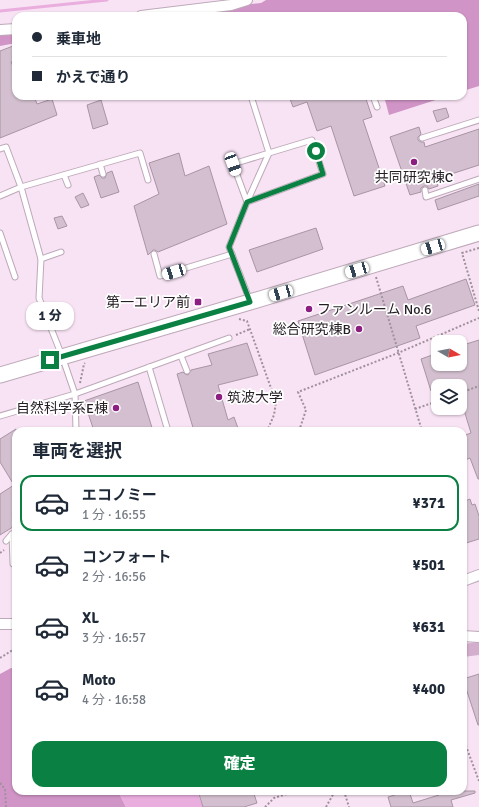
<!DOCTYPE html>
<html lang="ja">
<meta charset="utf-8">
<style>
body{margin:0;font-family:Signika,"Noto Sans JP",sans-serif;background:#f6f6f7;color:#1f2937;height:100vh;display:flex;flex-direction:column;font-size:15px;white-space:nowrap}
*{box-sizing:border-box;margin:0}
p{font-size:13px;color:#747a83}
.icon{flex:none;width:22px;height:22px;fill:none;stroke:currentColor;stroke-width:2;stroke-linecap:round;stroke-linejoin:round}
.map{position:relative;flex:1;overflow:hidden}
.details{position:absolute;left:12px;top:427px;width:455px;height:368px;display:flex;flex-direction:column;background:#fff;border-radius:12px;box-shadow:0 1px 3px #0004}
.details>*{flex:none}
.top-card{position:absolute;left:12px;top:12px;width:455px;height:88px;border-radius:12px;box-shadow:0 1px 3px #0004;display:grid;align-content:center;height:88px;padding:0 20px;background:#fff}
.needle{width:26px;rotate:99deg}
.fabs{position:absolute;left:431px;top:335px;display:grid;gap:8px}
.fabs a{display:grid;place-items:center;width:36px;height:36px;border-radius:8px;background:#fff;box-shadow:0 1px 3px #0004;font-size:20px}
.end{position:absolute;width:18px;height:18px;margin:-9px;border:5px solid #0b8043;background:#fff;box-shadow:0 0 0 2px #fff}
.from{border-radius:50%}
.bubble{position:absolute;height:28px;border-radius:12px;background:#fff;box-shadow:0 1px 3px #0004;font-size:13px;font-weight:800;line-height:28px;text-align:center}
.car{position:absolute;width:12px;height:24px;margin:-12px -6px;border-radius:5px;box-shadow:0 0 3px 1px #0007;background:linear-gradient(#fff 24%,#345 0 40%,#fff 0 76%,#345 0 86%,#fff 0)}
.top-card b{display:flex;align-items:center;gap:14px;height:38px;font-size:15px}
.top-card b+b{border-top:1px solid #e0e1e3}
.top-card i{width:10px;height:10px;background:#1f2937}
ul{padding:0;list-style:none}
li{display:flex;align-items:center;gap:12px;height:56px;margin:0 8px 6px;padding:0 12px;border:2px solid transparent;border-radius:12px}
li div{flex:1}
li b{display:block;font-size:15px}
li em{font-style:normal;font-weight:800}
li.active{border-color:#0b8043}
li>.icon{width:36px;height:36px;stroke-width:1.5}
h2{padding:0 20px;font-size:18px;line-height:48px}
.action{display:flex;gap:8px;margin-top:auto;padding:8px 20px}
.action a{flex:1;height:46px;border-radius:12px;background:#0b8043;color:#fff;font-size:16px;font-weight:800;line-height:46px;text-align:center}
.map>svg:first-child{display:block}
.green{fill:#d4aecd}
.forest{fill:#d095c6}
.water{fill:#e9adde}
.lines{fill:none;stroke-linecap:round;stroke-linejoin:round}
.stream{stroke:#e9adde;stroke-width:3}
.building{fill:#d3bfcf;stroke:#a895a4}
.lane-casing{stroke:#bda9b9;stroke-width:7}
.street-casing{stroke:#bda9b9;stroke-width:12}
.secondary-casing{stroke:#bda9b9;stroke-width:17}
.path{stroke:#9f909c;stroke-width:2;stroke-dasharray:2 2;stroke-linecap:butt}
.lane{stroke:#fff;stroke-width:5}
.street{stroke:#fff;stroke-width:10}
.secondary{stroke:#fff;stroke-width:15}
.route{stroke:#0b8043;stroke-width:5}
.poi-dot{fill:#8c1e82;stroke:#fff;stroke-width:1.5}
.labels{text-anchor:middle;stroke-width:3.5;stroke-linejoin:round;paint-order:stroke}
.poi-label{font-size:14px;fill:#241d23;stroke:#fff;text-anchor:end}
</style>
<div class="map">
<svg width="479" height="807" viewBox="0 0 479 807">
<rect width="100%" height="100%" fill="#f8e3f4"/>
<!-- green -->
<polygon class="green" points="479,642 479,655 463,657 463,644"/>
<!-- forest -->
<g class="forest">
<polygon points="266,0 479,0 479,86 463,91 463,16 152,16 261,3"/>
<polygon points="16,32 16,43 0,46 0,34"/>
<polygon points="384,96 448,96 389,115"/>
<polygon points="11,668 16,668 16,791 118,791 126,807 0,807 0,674"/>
</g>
<!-- water -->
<polygon class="water" points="118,791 197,791 203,807 126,807"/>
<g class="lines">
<!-- stream -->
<polyline class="stream" points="0,11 107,0"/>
</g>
<!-- building -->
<g class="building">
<polygon points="13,46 16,54 16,60 11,62 16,72 16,96 34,96 37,104 52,99 57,115 0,138 0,51"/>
<polygon points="289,96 365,96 372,117 363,120 385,186 354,196 331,126 317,131 307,102 293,107"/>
<polygon points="101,100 108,124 93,129 87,105"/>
<polygon points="446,108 449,117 437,122 433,111"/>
<polygon points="419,127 421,134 418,137 418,140 421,142 424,142 425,147 479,129 479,165 436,179 438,186 429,189 427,186 424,186 421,188 421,192 410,195 390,137"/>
<polygon points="179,153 185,176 209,166 227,224 158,252 155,250 153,250 148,255 134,206 159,194 149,163"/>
<polygon points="112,171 119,192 101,198 94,177 99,175 102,178 105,178 107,173"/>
<polygon points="479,184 479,196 438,210 435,200"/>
<polygon points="83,193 89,205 81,208 75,197"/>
<polygon points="62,216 67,226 58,229 54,218"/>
<polygon points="316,228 323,249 257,272 249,250"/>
<polygon points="466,279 475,305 416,326 420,338 315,375 298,321 403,286 408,300"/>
<polygon points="479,340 479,479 478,479 470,458 463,461 463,436 471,433 460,397 460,386 457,386 456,383 445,386 438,386 438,388 431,391 421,359 438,353 438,364 460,364 460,346"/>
<polygon points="247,343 258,375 218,385 228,420 234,417 239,431 194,431 177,374 183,372 185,374 188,375 191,370 212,365 208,354"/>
<polygon points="138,382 153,431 94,431 84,401"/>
<polygon points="16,429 16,511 12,513 16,520 16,525 0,535 0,494 14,485 0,462 0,439"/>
<polygon points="470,499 472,505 475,504 479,516 479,539 463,544 463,502"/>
<polygon points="479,674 479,725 478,725 463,679"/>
<polygon points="198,791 253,791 257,803 244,807 203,807"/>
<polygon points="394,791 409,791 413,803 439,795 438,791 475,791 475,793 451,800 453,807 391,807 388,797 395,795"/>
</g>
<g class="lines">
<defs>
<g id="lane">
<polyline points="251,96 269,153 312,140 323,174 247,202 233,164 269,153"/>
<polyline points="373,96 377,107"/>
<polyline points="422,138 479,120"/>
<polyline points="0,149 6,147 21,187 41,259 39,298 62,356 75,394 0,416"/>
<polyline points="100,164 103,174"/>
<polyline points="64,175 68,185"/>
<polyline points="425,190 426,197 479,179"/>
<polyline points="0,196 21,187 140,153 148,180"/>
<polyline points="0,233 15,277"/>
<polyline points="154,254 160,276 232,254"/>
<polyline points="41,259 61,252"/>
<polyline points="250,301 229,247 247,202 269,153"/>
<polyline points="181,356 187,371"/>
<polyline points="149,367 168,431"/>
<polyline points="76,431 75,394 229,338"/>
<polyline points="12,534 13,564"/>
<polyline points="6,541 12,534 16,533"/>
</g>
<g id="street">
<polyline points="141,16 231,5 247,0"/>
<polyline points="0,30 16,29"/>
<polyline points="463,581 479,575"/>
<polyline points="0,624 16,624"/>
<polyline points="463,636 479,637"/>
</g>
<polyline id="secondary" points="0,375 250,302 479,233"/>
</defs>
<!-- lane casing -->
<use href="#lane" class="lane-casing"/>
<!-- street casing -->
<use href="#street" class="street-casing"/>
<!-- secondary casing -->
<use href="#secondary" class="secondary-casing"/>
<!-- path -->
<g class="path">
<polyline points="479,248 462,253 479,311"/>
<polyline points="376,277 422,431"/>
<polyline points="239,319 247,321 276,402 274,415 267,431"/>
<polyline points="236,335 250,329"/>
<polyline points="80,383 84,364 85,363"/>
<polyline points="460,393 479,386"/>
<polyline points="415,409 438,401"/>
<polyline points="299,431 306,410 298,392 398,353 479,318"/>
<polyline points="0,553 4,550"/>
<polyline points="0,658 16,648"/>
<polyline points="463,738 479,781"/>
<polyline points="0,783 5,789 6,807"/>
<polyline points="344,791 349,807"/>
<polyline points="265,807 274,798 296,791"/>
<polyline points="326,807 335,791"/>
</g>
<!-- lane -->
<use href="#lane" class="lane"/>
<!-- street -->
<use href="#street" class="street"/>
<!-- secondary -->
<use href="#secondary" class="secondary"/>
</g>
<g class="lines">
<!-- route -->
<polyline class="route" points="50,360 250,302 229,247 247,202 323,174 316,151"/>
</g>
<!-- markers -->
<g class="poi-dot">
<circle cx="414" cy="162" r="4"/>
<rect x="194" y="298" width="8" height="8" rx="2"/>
<circle cx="309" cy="309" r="4"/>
<circle cx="359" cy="329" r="4"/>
<circle cx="219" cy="397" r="4"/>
<circle cx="116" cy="408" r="4"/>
</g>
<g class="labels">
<!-- poi labels -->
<g class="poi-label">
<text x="414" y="182" text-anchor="middle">共同研究棟C</text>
<text x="190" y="307">第一エリア前</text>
<text x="317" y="314" text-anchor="start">ファンルーム No.6</text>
<text x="351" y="334">総合研究棟B</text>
<text x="227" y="402" text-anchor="start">筑波大学</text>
<text x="108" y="413">自然科学系E棟</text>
</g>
</g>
</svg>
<div class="fabs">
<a><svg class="needle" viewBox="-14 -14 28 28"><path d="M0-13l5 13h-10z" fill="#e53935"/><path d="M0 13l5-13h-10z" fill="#747a83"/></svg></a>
<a><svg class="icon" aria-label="layers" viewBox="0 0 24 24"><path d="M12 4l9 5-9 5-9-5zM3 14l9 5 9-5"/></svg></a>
</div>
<i class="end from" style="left:316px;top:151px"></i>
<i class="end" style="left:50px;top:360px"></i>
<div class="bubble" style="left:26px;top:302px;width:48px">1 分</div>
<i class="car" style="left:233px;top:164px;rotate:160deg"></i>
<i class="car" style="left:433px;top:247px;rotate:253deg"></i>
<i class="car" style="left:357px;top:270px;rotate:253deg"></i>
<i class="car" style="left:174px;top:272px;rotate:253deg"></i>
<i class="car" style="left:281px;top:293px;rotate:254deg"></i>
<div class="top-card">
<b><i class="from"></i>乗車地</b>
<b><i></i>かえで通り</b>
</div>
<section class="details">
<h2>車両を選択</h2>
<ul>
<li class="active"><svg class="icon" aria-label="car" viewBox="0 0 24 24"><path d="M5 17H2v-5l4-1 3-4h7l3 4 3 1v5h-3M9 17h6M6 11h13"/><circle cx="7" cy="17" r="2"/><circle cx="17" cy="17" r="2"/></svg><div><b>エコノミー</b><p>1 分 · 16:55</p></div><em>¥371</em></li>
<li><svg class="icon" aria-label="car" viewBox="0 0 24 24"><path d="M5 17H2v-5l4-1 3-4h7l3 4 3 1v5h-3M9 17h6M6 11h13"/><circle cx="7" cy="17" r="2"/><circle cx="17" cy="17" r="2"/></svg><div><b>コンフォート</b><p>2 分 · 16:56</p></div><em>¥501</em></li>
<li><svg class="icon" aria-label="car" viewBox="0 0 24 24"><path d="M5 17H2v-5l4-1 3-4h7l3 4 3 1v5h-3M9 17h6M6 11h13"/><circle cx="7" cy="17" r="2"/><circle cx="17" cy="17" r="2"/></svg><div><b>XL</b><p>3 分 · 16:57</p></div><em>¥631</em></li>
<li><svg class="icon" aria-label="car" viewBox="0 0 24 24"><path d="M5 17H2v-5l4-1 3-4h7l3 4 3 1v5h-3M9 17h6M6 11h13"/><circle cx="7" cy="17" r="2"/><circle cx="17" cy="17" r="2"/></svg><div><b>Moto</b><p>4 分 · 16:58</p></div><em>¥400</em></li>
</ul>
<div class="action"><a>確定</a></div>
</section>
</div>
